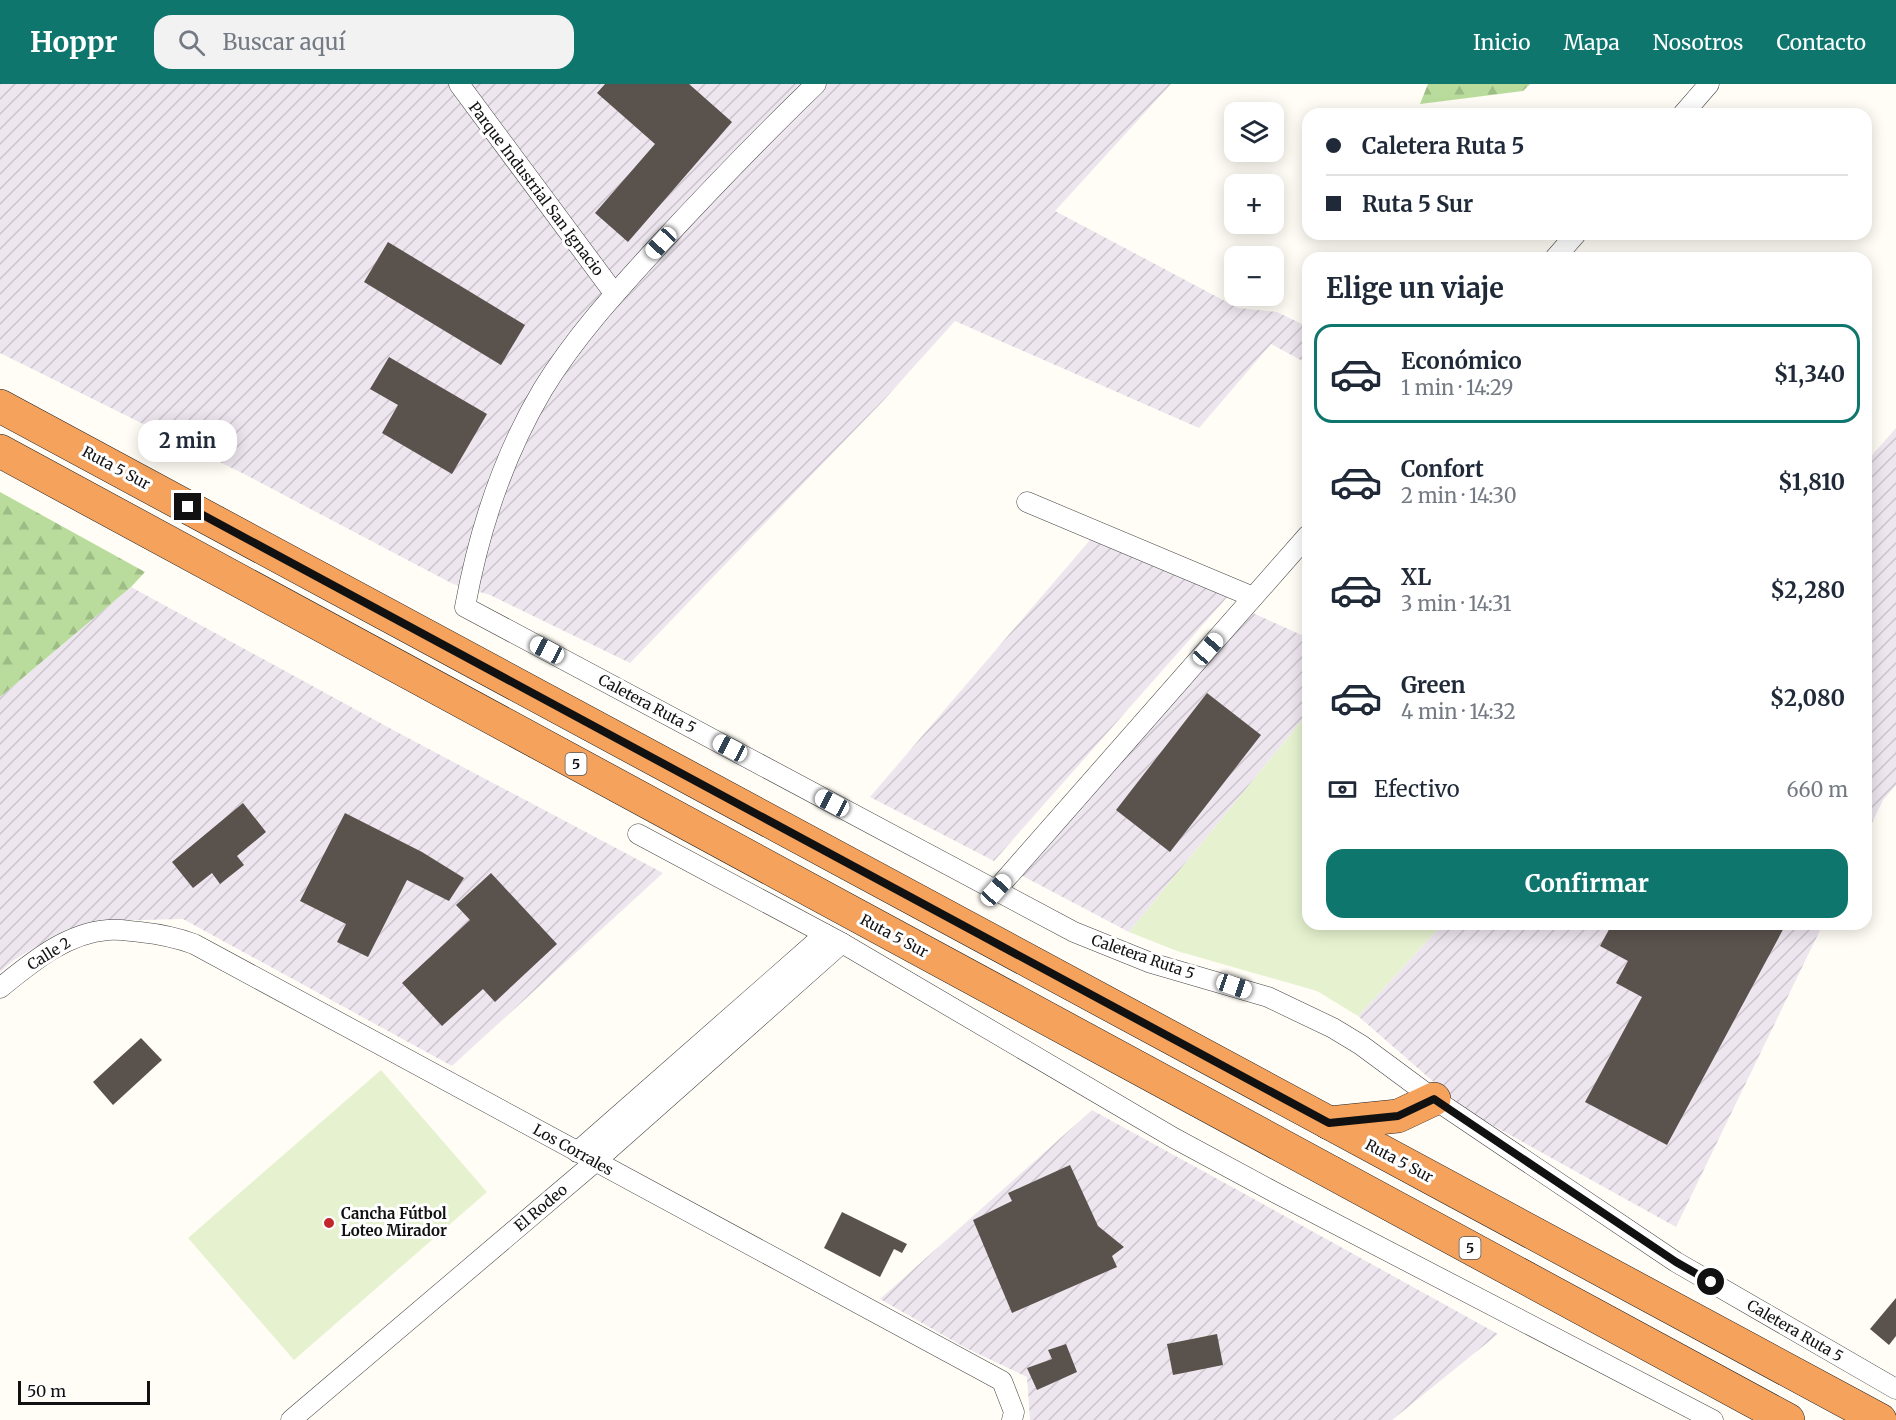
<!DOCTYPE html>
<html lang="es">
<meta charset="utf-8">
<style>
body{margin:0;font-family:Merriweather,serif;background:#f2f2f3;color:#1f2937;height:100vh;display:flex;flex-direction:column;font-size:22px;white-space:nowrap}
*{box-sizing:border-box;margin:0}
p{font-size:20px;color:#747a83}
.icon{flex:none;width:33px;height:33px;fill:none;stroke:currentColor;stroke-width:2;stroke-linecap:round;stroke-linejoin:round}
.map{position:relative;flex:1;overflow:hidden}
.drawer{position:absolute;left:1302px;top:168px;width:570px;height:678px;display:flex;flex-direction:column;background:#fff;border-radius:18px;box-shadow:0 3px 15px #0003}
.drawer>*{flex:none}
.top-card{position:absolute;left:1302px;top:24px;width:570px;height:132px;border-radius:18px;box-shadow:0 3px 15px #0003;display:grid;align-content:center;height:132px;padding:0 24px;background:#fff}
.fabs{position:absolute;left:1224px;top:18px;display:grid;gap:12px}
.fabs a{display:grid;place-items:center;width:60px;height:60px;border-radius:12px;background:#fff;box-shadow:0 3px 15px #0003;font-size:30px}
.scale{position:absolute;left:18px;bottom:15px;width:132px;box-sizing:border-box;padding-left:6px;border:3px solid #111;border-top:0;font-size:16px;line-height:21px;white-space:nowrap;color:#111;-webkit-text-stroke:4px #fff;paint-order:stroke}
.end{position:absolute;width:27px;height:27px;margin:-14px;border:8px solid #111;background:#fff;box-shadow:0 0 0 3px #fff}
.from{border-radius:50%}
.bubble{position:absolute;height:42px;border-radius:18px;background:#fff;box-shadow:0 3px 15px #0003;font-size:20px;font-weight:700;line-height:42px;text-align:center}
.car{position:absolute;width:18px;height:36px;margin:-18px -9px;border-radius:8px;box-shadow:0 0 4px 2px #0007;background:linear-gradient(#fff 24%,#345 0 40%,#fff 0 76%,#345 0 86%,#fff 0)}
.top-card b{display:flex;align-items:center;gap:21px;height:57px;font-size:22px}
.top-card b+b{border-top:2px solid #e0e1e3}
.top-card i{width:15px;height:15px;background:#1f2937}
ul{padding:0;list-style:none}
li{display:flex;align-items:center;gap:18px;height:99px;margin:0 12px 9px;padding:0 12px;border:3px solid transparent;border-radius:18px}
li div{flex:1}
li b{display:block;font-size:22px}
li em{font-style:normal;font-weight:700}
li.selected{border-color:#0f766e}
li>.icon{width:54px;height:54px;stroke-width:1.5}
h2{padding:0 24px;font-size:27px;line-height:72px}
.pay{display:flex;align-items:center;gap:15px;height:66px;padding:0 24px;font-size:22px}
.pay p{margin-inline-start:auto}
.button{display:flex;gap:12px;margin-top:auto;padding:12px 24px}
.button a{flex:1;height:69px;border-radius:18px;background:#0f766e;color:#fff;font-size:24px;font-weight:700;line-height:69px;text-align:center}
header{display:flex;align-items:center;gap:36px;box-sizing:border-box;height:84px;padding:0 30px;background:#0f766e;color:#fff}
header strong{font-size:28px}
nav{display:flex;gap:33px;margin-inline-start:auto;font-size:21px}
.search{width:420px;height:54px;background:#f2f2f3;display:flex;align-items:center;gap:15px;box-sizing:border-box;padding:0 21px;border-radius:18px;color:#747a83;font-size:22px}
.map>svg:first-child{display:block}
.industrial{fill:url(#industrial-furrows)}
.forest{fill:url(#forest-firs)}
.pitch{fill:#e6f2cf}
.building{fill:#5a524d}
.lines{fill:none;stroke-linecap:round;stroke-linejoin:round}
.street-casing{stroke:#444;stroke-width:21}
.highway-casing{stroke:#222;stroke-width:34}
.street{stroke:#fff;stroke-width:20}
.highway{stroke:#f5a25d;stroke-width:33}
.route{stroke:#111;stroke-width:8}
.poi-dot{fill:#c4262e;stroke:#fff;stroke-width:2}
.labels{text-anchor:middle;stroke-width:6;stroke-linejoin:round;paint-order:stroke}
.shield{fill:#fff;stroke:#585858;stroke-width:1.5}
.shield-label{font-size:14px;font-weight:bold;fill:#111}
.street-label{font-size:15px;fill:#111;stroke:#fff}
.poi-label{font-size:15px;font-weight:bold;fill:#111;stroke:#fff;text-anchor:start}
</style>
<header>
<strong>Hoppr</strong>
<div class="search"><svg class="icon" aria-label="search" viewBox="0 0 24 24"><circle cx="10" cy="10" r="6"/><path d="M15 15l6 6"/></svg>Buscar aquí</div>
<nav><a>Inicio</a><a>Mapa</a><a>Nosotros</a><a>Contacto</a></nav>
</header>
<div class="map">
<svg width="1896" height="1336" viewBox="0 0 1896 1336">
<defs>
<pattern id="industrial-furrows" width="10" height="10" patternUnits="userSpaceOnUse" patternTransform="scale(1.5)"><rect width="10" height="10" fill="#eee6ef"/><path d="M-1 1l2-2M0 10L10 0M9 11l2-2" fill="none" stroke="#cbc4cc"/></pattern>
<pattern id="forest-firs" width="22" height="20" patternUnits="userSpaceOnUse" patternTransform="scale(1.5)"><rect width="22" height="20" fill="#b9dc9c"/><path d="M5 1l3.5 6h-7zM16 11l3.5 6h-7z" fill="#9ebc85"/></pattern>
</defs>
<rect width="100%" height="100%" fill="#fffdf5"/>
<!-- industrial -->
<g class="industrial">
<polygon points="0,0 1171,0 1055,127 1238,224 1277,228 1308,243 1308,280 1271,260 1199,344 955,237 883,317 630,579 490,511 453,500 244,390 0,269"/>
<polygon points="1896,344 1896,701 1883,716 1866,751 1866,378"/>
<polygon points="1090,456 1229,511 994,777 870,713"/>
<polygon points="131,503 395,647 663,789 452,982 183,835 98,837 54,852 14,876 0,888 0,613"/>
<polygon points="1253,529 1308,554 1308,629 1129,848 1013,787"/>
<polygon points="1443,840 1823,840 1676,1143 1467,1027 1358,932"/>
<polygon points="1092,1026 1272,1125 1498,1250 1392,1336 1030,1336 1027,1293 964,1263 880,1215"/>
</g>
<!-- forest -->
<g class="forest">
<polygon points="1428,0 1530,0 1523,7 1420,20"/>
<polygon points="0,408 145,488 131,503 0,613"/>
</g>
<!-- pitch -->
<g class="pitch">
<polygon points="1308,629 1308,840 1443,840 1358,932 1317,907 1177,867 1129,848"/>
<polygon points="381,986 487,1108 294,1276 188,1154"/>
</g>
<!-- building -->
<g class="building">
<polygon points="605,0 689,0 732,38 628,158 595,129 655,60 597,9"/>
<polygon points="388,158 525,241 501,281 364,198"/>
<polygon points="389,273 487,330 452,390 382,349 398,321 370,305"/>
<polygon points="1207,609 1261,651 1170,768 1116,726"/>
<polygon points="243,719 266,748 237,772 244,781 220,800 212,789 193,804 172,778"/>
<polygon points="345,729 422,768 464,794 449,817 407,796 368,873 337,858 346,840 300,817"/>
<polygon points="491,789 557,860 495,918 483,905 442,942 402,899 470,836 456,821"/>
<polygon points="1612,840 1786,840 1667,1061 1585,1018 1642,913 1616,899 1628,877 1600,862"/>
<polygon points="141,954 162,976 113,1021 93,998"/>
<polygon points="1070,1081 1098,1142 1124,1163 1112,1172 1117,1183 1012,1229 973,1136 1012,1117 1008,1109"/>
<polygon points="842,1128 907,1160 902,1169 894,1165 880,1193 824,1164"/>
<polygon points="1896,1214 1896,1252 1889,1261 1870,1245"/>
<polygon points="1217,1250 1223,1281 1173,1291 1167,1260"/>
<polygon points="1066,1260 1077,1288 1037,1306 1027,1284 1052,1275 1048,1266"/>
</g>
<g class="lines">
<defs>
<g id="street">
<polyline points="459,0 614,209"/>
<path d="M816,0C762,52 711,105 660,160C618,206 576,251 543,305C503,372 479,446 465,523L1074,848L1151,879L1268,913L1333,944L1361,961L1434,1015L1676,1178L1896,1305"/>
<polyline points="1683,30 1709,0"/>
<polyline points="1555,174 1576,150"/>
<polyline points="1027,418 1253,513"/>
<polyline points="638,750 842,859 1174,1054 1276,1109 1713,1336"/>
<polyline points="996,806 1308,451"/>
<path d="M0,904C31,879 66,849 108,846C119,845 129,847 140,848C159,850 175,853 194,860L1002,1297L1014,1328L1012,1336"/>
<polyline points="577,1068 825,850"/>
<polyline points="291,1336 595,1078 842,859"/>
</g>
<g id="highway">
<polyline points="0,322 1880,1336"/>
<polyline points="0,367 1788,1336"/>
<polyline points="1329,1039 1398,1032 1434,1015"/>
</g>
</defs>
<!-- street casing -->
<use href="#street" class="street-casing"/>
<!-- highway casing -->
<use href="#highway" class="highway-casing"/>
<!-- street -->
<use href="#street" class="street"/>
<!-- highway -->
<use href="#highway" class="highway"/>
</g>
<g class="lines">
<!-- route -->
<polyline class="route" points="188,423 1329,1039 1398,1032 1434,1015 1676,1178 1711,1198"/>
</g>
<!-- markers -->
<circle class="poi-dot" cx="329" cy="1139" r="6"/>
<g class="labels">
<!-- shield labels -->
<g class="shield">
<rect x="565.5" y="669" width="21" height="22" rx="4.5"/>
<rect x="1459.5" y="1153" width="21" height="22" rx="4.5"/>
</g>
<g class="shield-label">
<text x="576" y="685">5</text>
<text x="1470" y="1169">5</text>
</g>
<!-- street labels -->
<g class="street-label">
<text transform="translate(536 105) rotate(53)" y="5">Parque Industrial San Ignacio</text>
<text transform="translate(116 384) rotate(28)" y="5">Ruta 5 Sur</text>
<text transform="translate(647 620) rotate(28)" y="5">Caletera Ruta 5</text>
<text transform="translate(894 852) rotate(28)" y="5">Ruta 5 Sur</text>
<text transform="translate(49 870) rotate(-32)" y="5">Calle 2</text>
<text transform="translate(1143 873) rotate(19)" y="5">Caletera Ruta 5</text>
<text transform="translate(573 1066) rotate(29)" y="5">Los Corrales</text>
<text transform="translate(1399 1077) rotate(28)" y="5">Ruta 5 Sur</text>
<text transform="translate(541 1124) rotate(-40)" y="5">El Rodeo</text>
<text transform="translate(1795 1247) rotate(30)" y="5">Caletera Ruta 5</text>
</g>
<!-- poi labels -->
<g class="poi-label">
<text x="341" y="1135">Cancha Fútbol<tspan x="341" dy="17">Loteo Mirador</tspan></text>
</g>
</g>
</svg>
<div class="fabs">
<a><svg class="icon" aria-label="layers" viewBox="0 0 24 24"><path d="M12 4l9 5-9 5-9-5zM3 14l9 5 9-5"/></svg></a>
<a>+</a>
<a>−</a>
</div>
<div class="scale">50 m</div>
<i class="end from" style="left:1711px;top:1198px"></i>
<i class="end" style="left:188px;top:423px"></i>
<div class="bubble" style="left:138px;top:336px;width:99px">2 min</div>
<i class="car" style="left:661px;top:159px;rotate:223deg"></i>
<i class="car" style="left:1208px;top:565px;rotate:41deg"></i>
<i class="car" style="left:547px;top:566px;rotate:298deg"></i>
<i class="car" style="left:730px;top:664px;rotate:298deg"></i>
<i class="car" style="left:832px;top:719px;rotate:298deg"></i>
<i class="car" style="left:996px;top:806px;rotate:42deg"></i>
<i class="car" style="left:1234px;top:902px;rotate:109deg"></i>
<div class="top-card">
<b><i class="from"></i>Caletera Ruta 5</b>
<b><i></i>Ruta 5 Sur</b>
</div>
<section class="drawer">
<h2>Elige un viaje</h2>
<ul>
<li class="selected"><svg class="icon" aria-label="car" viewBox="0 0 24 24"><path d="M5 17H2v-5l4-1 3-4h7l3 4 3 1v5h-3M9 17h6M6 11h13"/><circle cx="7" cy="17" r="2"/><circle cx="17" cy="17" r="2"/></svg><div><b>Económico</b><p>1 min · 14:29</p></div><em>$1,340</em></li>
<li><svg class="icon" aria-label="car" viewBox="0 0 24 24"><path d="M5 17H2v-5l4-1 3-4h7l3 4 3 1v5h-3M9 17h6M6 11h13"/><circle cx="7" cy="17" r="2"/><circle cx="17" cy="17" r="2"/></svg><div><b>Confort</b><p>2 min · 14:30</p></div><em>$1,810</em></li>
<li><svg class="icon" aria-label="car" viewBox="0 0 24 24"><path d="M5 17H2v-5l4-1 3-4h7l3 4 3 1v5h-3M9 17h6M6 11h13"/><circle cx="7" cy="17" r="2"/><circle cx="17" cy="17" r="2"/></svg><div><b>XL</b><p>3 min · 14:31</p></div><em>$2,280</em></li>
<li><svg class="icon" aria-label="car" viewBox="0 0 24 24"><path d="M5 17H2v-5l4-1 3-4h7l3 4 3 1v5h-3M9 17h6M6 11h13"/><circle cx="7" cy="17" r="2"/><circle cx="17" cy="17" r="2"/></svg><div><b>Green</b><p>4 min · 14:32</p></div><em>$2,080</em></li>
</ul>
<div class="pay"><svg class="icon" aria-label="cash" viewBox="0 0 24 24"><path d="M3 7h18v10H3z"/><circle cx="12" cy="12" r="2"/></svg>Efectivo<p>660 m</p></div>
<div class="button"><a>Confirmar</a></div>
</section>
</div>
